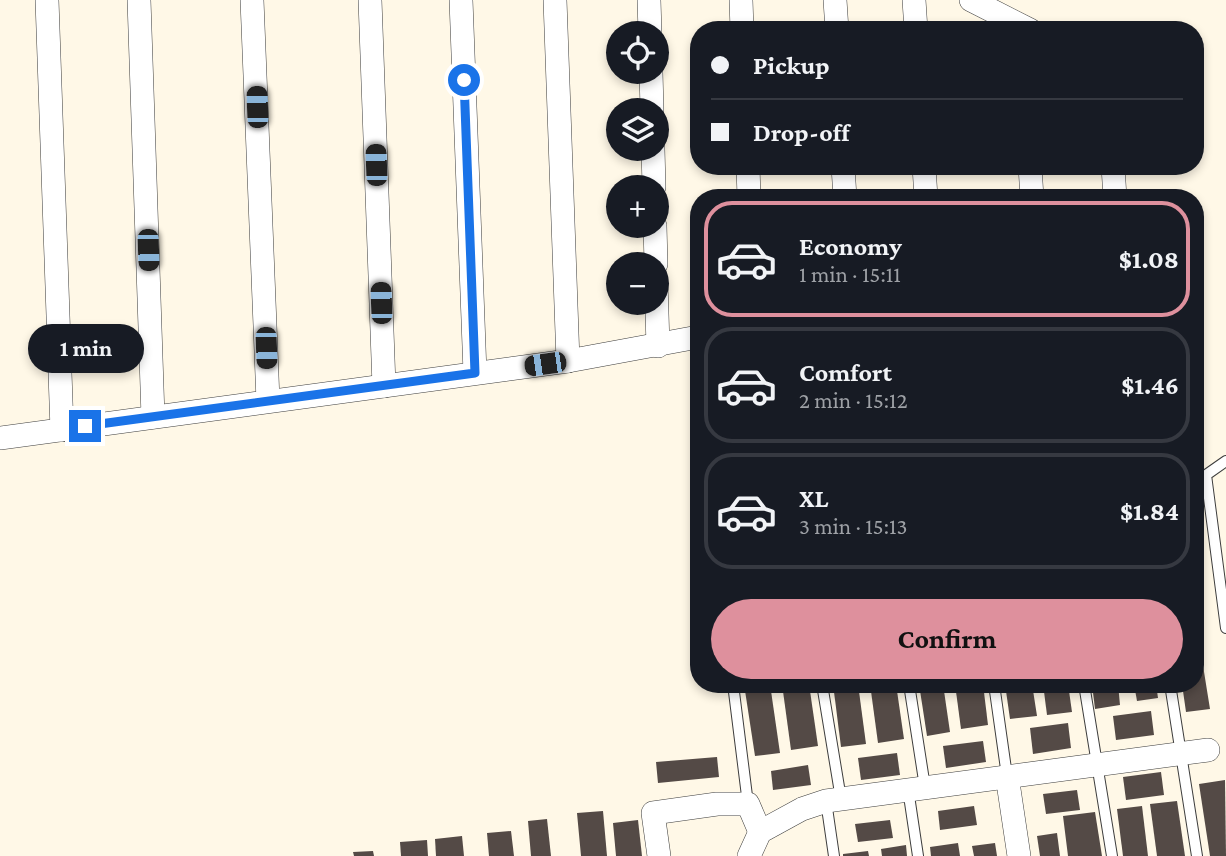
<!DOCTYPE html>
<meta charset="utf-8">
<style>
body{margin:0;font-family:"Crimson Pro",serif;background:#242831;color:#f1f3f6;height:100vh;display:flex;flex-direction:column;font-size:26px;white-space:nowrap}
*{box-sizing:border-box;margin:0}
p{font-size:23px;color:#9ea1a6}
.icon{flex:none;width:38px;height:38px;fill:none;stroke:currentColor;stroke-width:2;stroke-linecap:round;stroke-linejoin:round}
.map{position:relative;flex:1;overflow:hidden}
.side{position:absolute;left:690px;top:189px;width:514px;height:504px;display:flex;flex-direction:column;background:#171b24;border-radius:28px;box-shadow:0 4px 10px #0003}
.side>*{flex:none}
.hud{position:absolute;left:690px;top:21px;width:514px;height:154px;border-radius:28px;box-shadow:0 4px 10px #0003;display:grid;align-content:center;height:154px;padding:0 21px;background:#171b24}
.fabs{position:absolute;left:606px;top:21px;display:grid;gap:14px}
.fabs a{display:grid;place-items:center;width:63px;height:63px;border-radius:50%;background:#171b24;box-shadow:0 4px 10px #0003;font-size:35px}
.end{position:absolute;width:32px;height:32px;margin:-16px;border:9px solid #1a73e8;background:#fff;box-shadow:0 0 0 4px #fff}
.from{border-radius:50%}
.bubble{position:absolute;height:49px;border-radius:24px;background:#171b24;box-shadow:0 4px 10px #0003;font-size:23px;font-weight:700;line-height:49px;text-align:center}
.car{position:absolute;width:21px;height:42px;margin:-21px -10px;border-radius:9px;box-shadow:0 0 5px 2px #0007;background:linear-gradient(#222 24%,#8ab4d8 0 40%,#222 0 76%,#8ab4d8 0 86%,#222 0)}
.hud b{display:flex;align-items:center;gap:24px;height:66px;font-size:26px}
.hud b+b{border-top:2px solid #363941}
.hud i{width:18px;height:18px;background:#f1f3f6}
ul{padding:12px 0 0;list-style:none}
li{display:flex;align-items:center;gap:21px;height:116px;margin:0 14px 10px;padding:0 7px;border:4px solid #363941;border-radius:28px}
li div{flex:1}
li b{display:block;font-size:26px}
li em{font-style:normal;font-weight:700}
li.current{border-color:#de909d}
li>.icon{width:63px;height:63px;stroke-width:1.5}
.button{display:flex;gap:14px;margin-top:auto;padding:14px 21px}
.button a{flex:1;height:80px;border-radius:42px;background:#de909d;color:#111;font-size:28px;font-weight:700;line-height:80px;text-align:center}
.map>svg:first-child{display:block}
.building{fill:#544a46}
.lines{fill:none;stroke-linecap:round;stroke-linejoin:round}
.service-casing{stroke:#3d3d3d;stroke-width:12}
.minor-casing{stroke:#3d3d3d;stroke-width:24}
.service{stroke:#fff;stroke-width:10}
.minor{stroke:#fff;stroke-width:23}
.route{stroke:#1a73e8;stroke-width:9}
</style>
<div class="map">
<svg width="1226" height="856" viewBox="0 0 1226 856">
<rect width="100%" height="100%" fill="#fff8e7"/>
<!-- building -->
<g class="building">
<polygon points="1195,616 1210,709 1186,712 1182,684 1195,684"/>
<polygon points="744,684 770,684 780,753 755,756"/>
<polygon points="782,684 809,684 818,746 791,750"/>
<polygon points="833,684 858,684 866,744 841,747"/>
<polygon points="870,684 896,684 904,739 878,743"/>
<polygon points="919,684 943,684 950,732 927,736"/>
<polygon points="955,684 983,684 988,725 961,729"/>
<polygon points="1005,684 1032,684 1037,716 1010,719"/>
<polygon points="1043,684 1068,684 1072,712 1047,715"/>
<polygon points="1092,684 1118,684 1120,705 1095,709"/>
<polygon points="1134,684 1156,684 1158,698 1137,701"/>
<polygon points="1151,711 1154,735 1116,740 1113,716"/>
<polygon points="1068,723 1071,748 1033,754 1030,728"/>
<polygon points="983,741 986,762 946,768 943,746"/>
<polygon points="897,753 900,775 861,780 858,758"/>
<polygon points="717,757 719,777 658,783 656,762"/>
<polygon points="808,765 811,785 773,790 771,771"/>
<polygon points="1161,772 1164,795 1126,800 1123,777"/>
<polygon points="1225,780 1226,856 1210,856 1199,784"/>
<polygon points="1077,790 1080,810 1046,814 1043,794"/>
<polygon points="1177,801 1185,856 1157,856 1150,804"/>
<polygon points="974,806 977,825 940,830 938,811"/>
<polygon points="1142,806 1148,856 1123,856 1117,809"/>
<polygon points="603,811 607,856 581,856 577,813"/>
<polygon points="1095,812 1102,856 1068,856 1063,816"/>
<polygon points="547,819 551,856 531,856 528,821"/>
<polygon points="638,820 642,856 616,856 613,823"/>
<polygon points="890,820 893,838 858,842 855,824"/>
<polygon points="511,831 514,856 489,856 487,833"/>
<polygon points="1057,833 1060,856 1040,856 1037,836"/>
<polygon points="462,836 464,856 436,856 435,839"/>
<polygon points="427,840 428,856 401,856 400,842"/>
<polygon points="958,843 960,856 931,856 930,847"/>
<polygon points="995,843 997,856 974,856 972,846"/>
<polygon points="906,845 907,856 882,856 881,849"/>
<polygon points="373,851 374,856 354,856 353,852"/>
<polygon points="868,851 869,856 843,856 843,854"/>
</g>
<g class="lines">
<defs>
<g id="service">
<polyline points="1226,461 1206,475 1226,628"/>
<polyline points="733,684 748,804"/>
<polyline points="822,684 841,799"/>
<polyline points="909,684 925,787"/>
<polyline points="994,684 1007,776"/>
<polyline points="1084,684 1112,856"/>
<polyline points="1170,684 1197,856"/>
<polyline points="908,789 918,856"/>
<polyline points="826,801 834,856"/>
</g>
<g id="minor">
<polyline points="47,0 62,430"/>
<polyline points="139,0 153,417"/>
<polyline points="252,0 268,401"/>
<polyline points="370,0 384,386"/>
<polyline points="461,0 475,373"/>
<polyline points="555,0 568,361"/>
<polyline points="649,0 650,33"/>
<polyline points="741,0 742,30"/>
<polyline points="835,0 837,30"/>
<polyline points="914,0 916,30"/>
<polyline points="971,0 1030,30"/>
<polyline points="651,72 652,110"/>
<polyline points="653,149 654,187"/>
<polyline points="748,166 749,198"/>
<polyline points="843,166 845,198"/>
<polyline points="924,166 926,198"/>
<polyline points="1030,166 1032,198"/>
<polyline points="1113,166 1115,198"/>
<polyline points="655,226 656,264"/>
<polyline points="656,281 658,346"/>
<polyline points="0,438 568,361 698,337"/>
<polyline points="1007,776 1019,856"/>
<polyline points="659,856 653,813 717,804 748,804 760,832"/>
<polyline points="749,856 760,832 802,809 826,801 1208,750"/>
</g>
</defs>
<!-- service casing -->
<use href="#service" class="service-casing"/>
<!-- minor casing -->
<use href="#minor" class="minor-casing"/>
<!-- service -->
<use href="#service" class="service"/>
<!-- minor -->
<use href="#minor" class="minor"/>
</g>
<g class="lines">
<!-- route -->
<polyline class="route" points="85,426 475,373 464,80"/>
</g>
</svg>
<div class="fabs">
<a><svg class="icon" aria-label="locate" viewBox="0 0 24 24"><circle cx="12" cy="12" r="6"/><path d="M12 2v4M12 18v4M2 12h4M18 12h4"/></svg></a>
<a><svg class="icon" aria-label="layers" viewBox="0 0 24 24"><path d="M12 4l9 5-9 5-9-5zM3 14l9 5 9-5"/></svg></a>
<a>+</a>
<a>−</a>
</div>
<i class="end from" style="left:464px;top:80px"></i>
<i class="end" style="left:85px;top:426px"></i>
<div class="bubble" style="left:28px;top:324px;width:116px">1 min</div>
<i class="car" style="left:257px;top:107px;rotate:358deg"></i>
<i class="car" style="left:376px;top:165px;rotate:358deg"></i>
<i class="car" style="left:148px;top:250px;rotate:178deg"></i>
<i class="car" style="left:381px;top:303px;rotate:358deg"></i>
<i class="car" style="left:266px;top:348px;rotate:178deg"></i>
<i class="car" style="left:545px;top:364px;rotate:262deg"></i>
<div class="hud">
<b><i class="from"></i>Pickup</b>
<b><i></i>Drop-off</b>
</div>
<section class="side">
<ul>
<li class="current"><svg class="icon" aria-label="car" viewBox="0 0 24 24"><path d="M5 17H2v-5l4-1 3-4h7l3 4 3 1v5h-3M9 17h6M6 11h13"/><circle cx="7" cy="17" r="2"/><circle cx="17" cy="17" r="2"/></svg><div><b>Economy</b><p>1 min · 15:11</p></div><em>$1.08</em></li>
<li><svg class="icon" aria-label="car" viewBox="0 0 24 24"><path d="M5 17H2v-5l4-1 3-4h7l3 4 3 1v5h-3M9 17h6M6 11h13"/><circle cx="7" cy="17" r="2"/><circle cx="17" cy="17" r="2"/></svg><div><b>Comfort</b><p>2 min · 15:12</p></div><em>$1.46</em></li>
<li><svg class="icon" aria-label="car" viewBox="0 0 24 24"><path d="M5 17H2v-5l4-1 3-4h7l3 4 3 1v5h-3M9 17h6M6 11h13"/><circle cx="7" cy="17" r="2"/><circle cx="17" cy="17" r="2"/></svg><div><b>XL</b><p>3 min · 15:13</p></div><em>$1.84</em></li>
</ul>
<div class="button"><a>Confirm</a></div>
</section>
</div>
